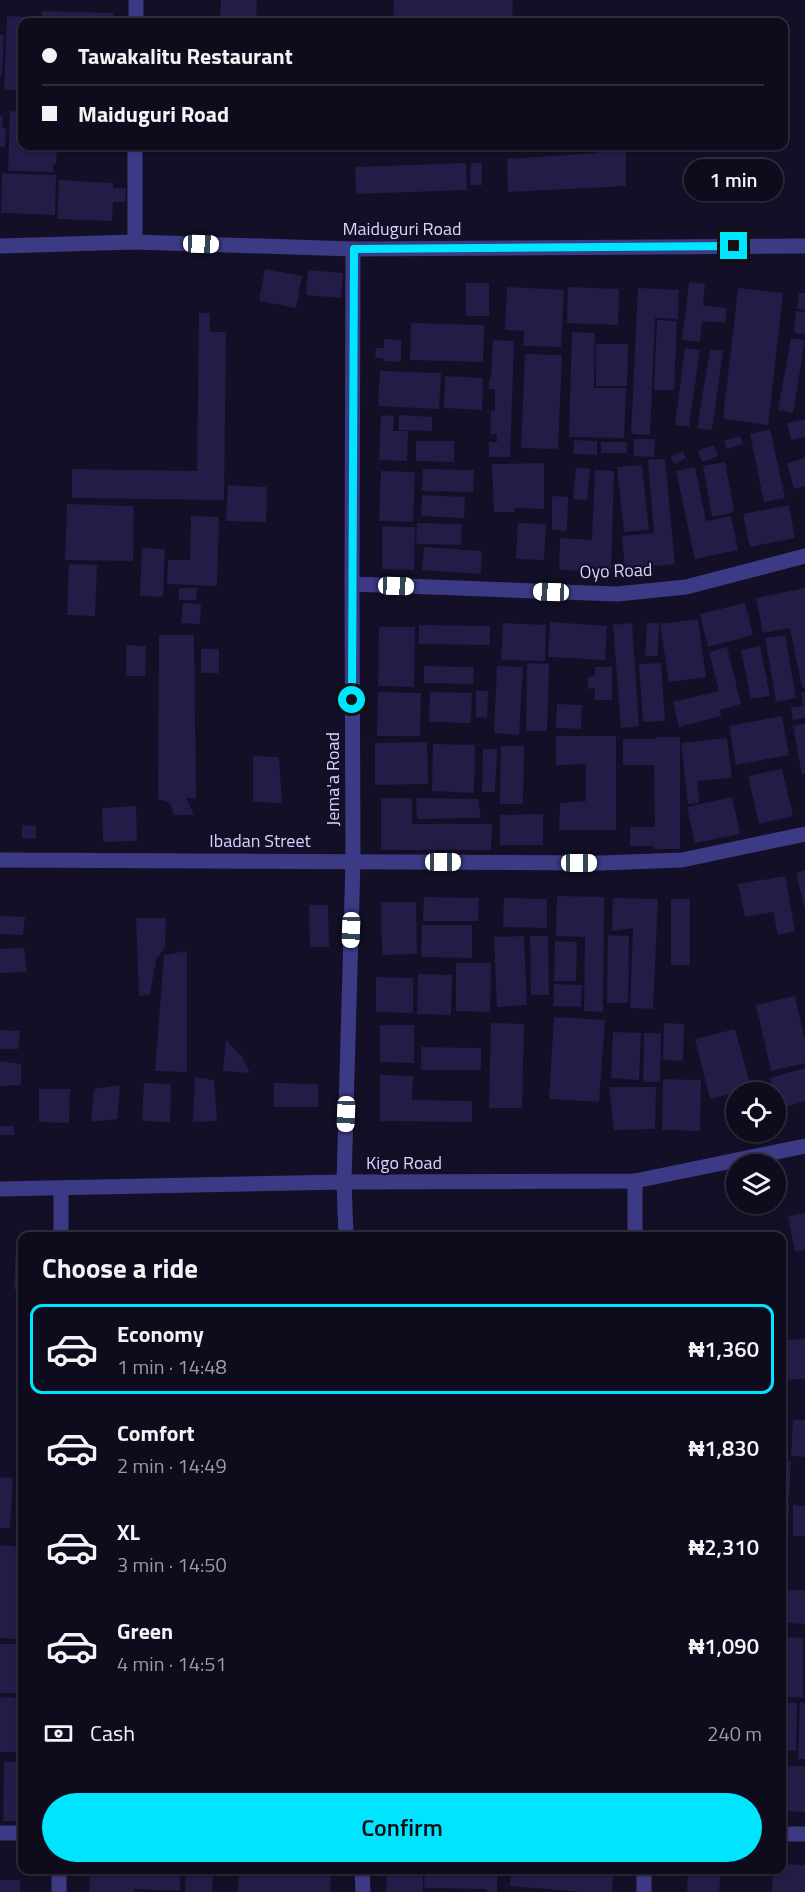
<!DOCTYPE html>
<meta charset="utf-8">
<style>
body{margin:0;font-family:"Titillium Web",sans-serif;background:#171425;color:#f1f3f6;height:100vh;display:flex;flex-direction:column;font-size:22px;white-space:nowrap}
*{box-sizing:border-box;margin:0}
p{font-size:20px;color:#9b9ba3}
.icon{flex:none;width:33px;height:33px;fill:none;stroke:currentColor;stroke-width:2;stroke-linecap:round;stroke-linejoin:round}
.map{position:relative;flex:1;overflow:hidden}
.drawer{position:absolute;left:18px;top:1232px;width:768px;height:642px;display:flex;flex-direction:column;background:#0e0b1c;border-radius:12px;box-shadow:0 2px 4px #0004,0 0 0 2px #2e2b3b}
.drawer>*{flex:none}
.hud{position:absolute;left:18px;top:18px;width:770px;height:132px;border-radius:12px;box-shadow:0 2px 4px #0004,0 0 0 2px #2e2b3b;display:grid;align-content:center;height:132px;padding:0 24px;background:#0e0b1c}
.tools{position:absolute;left:726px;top:1082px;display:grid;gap:12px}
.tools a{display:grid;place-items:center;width:60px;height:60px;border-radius:50%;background:#0e0b1c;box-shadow:0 2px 4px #0004,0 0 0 2px #2e2b3b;font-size:30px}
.end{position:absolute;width:27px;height:27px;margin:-14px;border:8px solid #00e5ff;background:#111;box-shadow:0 0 0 3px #111}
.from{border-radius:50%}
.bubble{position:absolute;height:42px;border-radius:21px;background:#0e0b1c;box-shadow:0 2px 4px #0004,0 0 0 2px #2e2b3b;font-size:20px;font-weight:600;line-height:42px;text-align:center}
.car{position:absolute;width:18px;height:36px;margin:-18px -9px;border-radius:8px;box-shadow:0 0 4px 2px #0007;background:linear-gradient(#fff 24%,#345 0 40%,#fff 0 76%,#345 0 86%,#fff 0)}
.hud b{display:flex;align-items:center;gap:21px;height:57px;font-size:22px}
.hud b+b{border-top:2px solid #2e2b3b}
.hud i{width:15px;height:15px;background:#f1f3f6}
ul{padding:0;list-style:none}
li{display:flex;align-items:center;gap:18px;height:90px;margin:0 12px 9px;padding:0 12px;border:3px solid transparent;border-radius:12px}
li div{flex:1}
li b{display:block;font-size:22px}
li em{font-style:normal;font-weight:600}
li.on{border-color:#00e5ff}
li>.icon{width:54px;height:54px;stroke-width:1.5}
h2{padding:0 24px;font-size:27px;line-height:72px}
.pay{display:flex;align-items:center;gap:15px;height:66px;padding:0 24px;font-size:22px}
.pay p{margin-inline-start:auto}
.primary-button{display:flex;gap:12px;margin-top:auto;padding:12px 24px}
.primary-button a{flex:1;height:69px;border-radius:36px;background:#00e5ff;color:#111;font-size:24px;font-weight:600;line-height:69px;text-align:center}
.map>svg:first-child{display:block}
.building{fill:#241b47}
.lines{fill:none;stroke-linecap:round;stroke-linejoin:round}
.minor{stroke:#3d3a85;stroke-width:15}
.route{stroke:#00e5ff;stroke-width:8}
.labels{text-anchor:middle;stroke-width:4.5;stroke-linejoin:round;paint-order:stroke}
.street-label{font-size:18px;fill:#d9d4ff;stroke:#130f26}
</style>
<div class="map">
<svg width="805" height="1892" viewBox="0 0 805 1892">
<rect width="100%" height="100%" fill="#130f26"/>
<!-- building -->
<g class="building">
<polygon points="221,0 257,0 256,22 220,22"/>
<polygon points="394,0 513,0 512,22 393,22"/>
<polygon points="42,11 113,13 113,22 42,22"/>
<polygon points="7,16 40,18 40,22 22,22 22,90 4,90"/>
<polygon points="0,35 4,35 2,76 0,76"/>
<polygon points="10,111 22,112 22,146 57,146 56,164 53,165 53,172 8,171"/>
<polygon points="0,116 3,116 2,128 6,128 5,147 0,147"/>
<polygon points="599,146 626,146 626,186 508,192 507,159 598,153"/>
<polygon points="466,163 467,190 356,194 355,167"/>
<polygon points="471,163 482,163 482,185 470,185"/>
<polygon points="2,173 56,175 55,215 1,213"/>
<polygon points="59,180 113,183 113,188 126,188 125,202 113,202 112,221 57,219"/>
<polygon points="265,269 302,276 296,308 259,301"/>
<polygon points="308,270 343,273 341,298 306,295"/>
<polygon points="689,282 705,284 703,305 727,308 725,323 702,321 700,342 682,340"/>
<rect x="466" y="283" width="23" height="33"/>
<polygon points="507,287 564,290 561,347 523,346 524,331 505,330"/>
<polygon points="568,287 619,289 618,325 567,323"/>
<polygon points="638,288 679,290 678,319 655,318 650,435 631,434"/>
<polygon points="738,288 783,293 768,425 723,419"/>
<polygon points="799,293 805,293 805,310 797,309"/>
<polygon points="796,311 805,312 805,334 794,333"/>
<polygon points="199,313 210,313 210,332 226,332 224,500 72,498 72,469 197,471"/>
<polygon points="657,320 677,321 674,390 654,390"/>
<polygon points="411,323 484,325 483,362 410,360"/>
<polygon points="572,332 595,333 594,388 626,388 624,438 569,437"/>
<polygon points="791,338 805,340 793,413 778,410"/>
<polygon points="384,339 401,340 401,362 383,361 383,358 375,358 376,348 384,348"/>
<polygon points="493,340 514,341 510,457 489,457 489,442 497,442 497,434 490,434 491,411 495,411 495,389 489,389 489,379 491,378"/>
<polygon points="596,344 628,344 627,386 596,386"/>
<polygon points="685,348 700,350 689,427 675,425"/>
<polygon points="710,349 723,351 712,430 697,428"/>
<polygon points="525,354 562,355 558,449 521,448"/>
<polygon points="380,371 441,373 439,409 378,406"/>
<polygon points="445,376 483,378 482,410 444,408"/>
<polygon points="381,415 394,416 393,431 408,431 407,461 379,460"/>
<polygon points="399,415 432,417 432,431 398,430"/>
<polygon points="805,419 805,437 791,440 787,423"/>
<polygon points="770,429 785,498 764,502 750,434"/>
<polygon points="740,436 743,444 727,449 724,441"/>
<polygon points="634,439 655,439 654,457 634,456"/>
<polygon points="574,440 597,441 597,455 573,454"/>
<polygon points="416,441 454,441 454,462 416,461"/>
<rect x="601" y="442" width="26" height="11"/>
<polygon points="714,445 718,456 702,462 698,451"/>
<polygon points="683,451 686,458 674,464 671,457"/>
<polygon points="805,458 805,486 794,489 787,463"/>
<polygon points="665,459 675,564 625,569 622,536 654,533 648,460"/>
<polygon points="725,462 734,512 712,517 703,466"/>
<polygon points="544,463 544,509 515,508 515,512 494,512 492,464"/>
<polygon points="642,465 649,530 624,532 617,467"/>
<polygon points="576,467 590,469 587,500 573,499"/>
<polygon points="695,467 706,521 731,516 738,550 695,559 676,471"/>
<polygon points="423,469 474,470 473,492 422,491"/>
<polygon points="595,470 614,471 611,572 559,570 560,538 592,540"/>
<polygon points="381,471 415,472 413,522 379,521"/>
<polygon points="228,485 267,487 266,522 226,521"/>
<polygon points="422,495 465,497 464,518 421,516"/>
<polygon points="552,496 568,497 567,531 552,530"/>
<polygon points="67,504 134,506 133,561 65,560"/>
<polygon points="789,505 795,538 750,547 743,514"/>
<polygon points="191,516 219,517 217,586 167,584 168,560 190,560"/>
<polygon points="417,523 462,524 461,545 416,544"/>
<polygon points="518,523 546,524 544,560 516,559"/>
<polygon points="382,526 415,527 414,570 382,569"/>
<polygon points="424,547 482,551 481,574 422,570"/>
<polygon points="142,548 165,549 163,597 140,596"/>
<polygon points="69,564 97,565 95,616 67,615"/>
<polygon points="179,588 197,588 196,600 179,600"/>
<polygon points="805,588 805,688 802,688 790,628 763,633 756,598"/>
<polygon points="183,603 201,604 200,624 181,623"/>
<polygon points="745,603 753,635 708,647 700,614"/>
<polygon points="698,619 706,677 669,682 660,624"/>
<polygon points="550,622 607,626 605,660 548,657"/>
<polygon points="503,623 546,625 545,661 501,660"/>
<polygon points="632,623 639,726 621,728 613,625"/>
<polygon points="647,623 659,623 658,656 645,656"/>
<polygon points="419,625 490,626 490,645 419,644"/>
<polygon points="379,627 415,627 414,687 378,686"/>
<polygon points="159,635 194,635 196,798 186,798 194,815 174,815 170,803 158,799"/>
<polygon points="785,635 796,698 776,702 765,638"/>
<polygon points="126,645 146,646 145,676 126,676"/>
<polygon points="760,646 770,696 751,699 741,650"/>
<polygon points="727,647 741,704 720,710 721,716 679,727 673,702 719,691 709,652"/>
<rect x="201" y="649" width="18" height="24"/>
<polygon points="527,663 549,664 547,731 526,731"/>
<polygon points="661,663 665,721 643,722 639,664"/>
<polygon points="424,666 474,667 473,684 424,683"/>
<polygon points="497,666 523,667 519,735 494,733"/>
<polygon points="595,667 612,667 612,700 595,700 595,688 588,689 588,677 595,676"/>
<polygon points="476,691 488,691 487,718 476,717"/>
<polygon points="378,692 421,693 420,736 377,736"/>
<polygon points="430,692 472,693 471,723 429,722"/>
<polygon points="801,692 805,692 805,718 793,720 791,707 803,706"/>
<polygon points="557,704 582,705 581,729 556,728"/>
<polygon points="782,716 789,755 736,765 729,726"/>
<polygon points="805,723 805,774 802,775 793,726"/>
<polygon points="556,736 616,736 616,830 559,830 560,803 586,801 586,764 556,765"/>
<polygon points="655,737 680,737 680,849 654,849 653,846 630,846 630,827 655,827 654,765 623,765 623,739 656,739"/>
<polygon points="727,738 732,778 697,781 699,803 688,804 681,743"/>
<polygon points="427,742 428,784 375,785 375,743"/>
<polygon points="433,744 475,745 474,793 432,791"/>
<polygon points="501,746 524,746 523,804 500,804"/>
<polygon points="483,749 497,749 495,792 482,792"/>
<polygon points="253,756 279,757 282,803 253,802"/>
<polygon points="782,769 793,816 759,824 748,776"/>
<polygon points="732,797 740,834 695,843 687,807"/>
<polygon points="381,798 412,798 412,824 492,824 491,850 381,850"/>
<polygon points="416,798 478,799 481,818 417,819"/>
<polygon points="136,806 137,841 103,842 102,808"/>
<polygon points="543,814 543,845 500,845 500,815"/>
<polygon points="22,825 36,826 36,839 22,838"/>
<polygon points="805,870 805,906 804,906 796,873"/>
<polygon points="785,876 795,931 778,935 773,912 745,917 738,884"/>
<polygon points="557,896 604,897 603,1012 584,1011 585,937 556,936"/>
<polygon points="424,897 479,898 478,921 423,921"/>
<polygon points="504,898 547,899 547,928 503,927"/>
<polygon points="613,898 658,899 653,1009 630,1008 633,928 612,931"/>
<rect x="671" y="899" width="19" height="66"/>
<polygon points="381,902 416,902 417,954 382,955"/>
<polygon points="309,905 328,905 329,947 310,947"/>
<polygon points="0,916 25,917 23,935 0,934"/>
<polygon points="136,918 166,918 165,946 156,960 150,994 139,996"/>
<polygon points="422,925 472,925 472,958 421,957"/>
<polygon points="608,935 629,936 628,1003 607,1003"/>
<polygon points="524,936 527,1005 497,1007 494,937"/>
<polygon points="530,936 548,936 549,995 531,995"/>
<polygon points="555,941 577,942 576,981 554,981"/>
<polygon points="24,948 27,972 0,973 0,949"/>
<polygon points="187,951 187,1072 155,1071 164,955"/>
<polygon points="456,963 491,963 490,1012 456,1011"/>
<polygon points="418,974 452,975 451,1015 417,1014"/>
<polygon points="376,977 413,978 413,1013 376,1012"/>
<polygon points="554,984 582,985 581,1007 553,1006"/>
<polygon points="795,996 805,1041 805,1063 771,1071 756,1005"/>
<polygon points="554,1017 605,1020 599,1102 549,1099"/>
<polygon points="491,1023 524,1024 522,1108 489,1108"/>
<polygon points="664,1023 684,1024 683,1061 663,1060"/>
<polygon points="380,1025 414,1025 414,1063 380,1062"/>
<polygon points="735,1029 751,1088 710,1099 695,1039"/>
<polygon points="0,1030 20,1031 18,1049 0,1049"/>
<polygon points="613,1032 641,1033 639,1080 611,1078"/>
<polygon points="644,1033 661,1033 660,1082 643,1082"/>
<polygon points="226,1040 242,1057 250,1073 223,1071"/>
<polygon points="421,1047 481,1048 481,1070 421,1070"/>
<polygon points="0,1061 21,1064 21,1085 0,1086"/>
<polygon points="805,1068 805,1101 779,1109 776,1092 774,1092 770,1078"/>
<polygon points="380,1075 413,1076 412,1100 472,1101 472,1122 380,1121"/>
<polygon points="195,1077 214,1080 217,1121 193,1122"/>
<polygon points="663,1079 701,1080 700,1131 662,1130"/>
<polygon points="144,1083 171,1084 170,1122 142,1121"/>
<polygon points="274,1083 318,1084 318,1107 274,1107"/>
<polygon points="120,1085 117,1119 91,1122 94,1089"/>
<polygon points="609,1087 656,1087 655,1129 614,1130"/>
<polygon points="39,1089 70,1089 69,1123 39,1122"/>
<rect x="0" y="1126" width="14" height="9"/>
<polygon points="805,1213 805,1250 795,1252 788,1216"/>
<polygon points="749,1232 749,1236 651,1236 651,1234"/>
<polygon points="16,1248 22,1248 22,1290 14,1289"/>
<polygon points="805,1339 805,1379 782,1380 782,1340"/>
<polygon points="793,1420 805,1420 805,1457 791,1456"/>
<polygon points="782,1461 791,1462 789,1499 782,1498"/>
<polygon points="0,1477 13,1478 10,1528 0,1528"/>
<polygon points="782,1503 789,1503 788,1535 782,1535"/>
<polygon points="793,1505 805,1506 805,1536 793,1536"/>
<polygon points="0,1545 22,1547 22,1640 0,1638"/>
<polygon points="782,1590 805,1590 805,1624 788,1623 787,1637 803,1638 803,1698 782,1697"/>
<rect x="0" y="1644" width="22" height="49"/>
<polygon points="2,1697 22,1698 22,1752 0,1752 0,1699"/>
<polygon points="782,1702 797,1703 796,1751 782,1751"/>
<polygon points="800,1702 805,1703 805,1759 798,1759"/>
<polygon points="4,1762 22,1762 22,1821 3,1821"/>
<polygon points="787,1766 805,1766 805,1812 786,1811"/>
<polygon points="782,1864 805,1865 805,1892 772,1892 773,1869 782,1869"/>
<polygon points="90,1869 181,1869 180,1891 134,1889 134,1892 89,1892"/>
<polygon points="186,1869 213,1870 212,1892 185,1892"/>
<polygon points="239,1869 331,1869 330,1892 238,1892"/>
<polygon points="387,1869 423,1869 423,1892 386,1892"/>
<polygon points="425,1869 497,1869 497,1892 487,1892 487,1889 424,1888"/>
<polygon points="511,1869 571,1869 613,1873 612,1892 583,1892 510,1886"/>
<polygon points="688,1869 721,1869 719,1892 687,1892"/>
<rect x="0" y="1880" width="20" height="12"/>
</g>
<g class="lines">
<!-- minor -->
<g class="minor">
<polyline points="136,22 136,0"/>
<polyline points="135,242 135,146"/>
<polyline points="0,246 135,242 353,249 805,246"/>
<polyline points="352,584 617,594 686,587 805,556"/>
<polyline points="0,860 601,863 682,860 805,834"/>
<polyline points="635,1181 635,1236"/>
<polyline points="0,1189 344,1182 635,1181 805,1146"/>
<polyline points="61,1236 61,1189"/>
<polyline points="346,1236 344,1182 353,861 352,584 353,249"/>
<polyline points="0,1833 22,1833"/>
<polyline points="782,1834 805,1834"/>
<polyline points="59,1869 59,1892"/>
<polyline points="362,1869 363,1892"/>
<polyline points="644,1892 644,1869"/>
</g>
</g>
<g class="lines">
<!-- route -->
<polyline class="route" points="352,700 354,249 734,246"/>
</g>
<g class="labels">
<!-- street labels -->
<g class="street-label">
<text x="402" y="235">Maiduguri Road</text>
<text transform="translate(616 571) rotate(-2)" y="6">Oyo Road</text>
<text transform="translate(333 779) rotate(-90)" y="6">Jema'a Road</text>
<text x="260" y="847">Ibadan Street</text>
<text x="404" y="1169">Kigo Road</text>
</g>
</g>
</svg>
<div class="tools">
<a><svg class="icon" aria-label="locate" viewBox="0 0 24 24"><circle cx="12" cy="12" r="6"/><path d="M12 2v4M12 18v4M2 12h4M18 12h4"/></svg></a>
<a><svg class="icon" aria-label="layers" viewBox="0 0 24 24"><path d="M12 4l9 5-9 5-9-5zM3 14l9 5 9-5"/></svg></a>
</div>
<i class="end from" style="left:352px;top:700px"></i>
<i class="end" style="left:734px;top:246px"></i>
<div class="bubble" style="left:684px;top:159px;width:99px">1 min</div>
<i class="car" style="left:201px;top:244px;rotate:92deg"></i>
<i class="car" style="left:396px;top:586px;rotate:92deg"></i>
<i class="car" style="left:551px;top:592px;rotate:272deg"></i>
<i class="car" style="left:443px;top:862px;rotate:90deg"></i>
<i class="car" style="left:579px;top:863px;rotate:90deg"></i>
<i class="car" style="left:351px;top:930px;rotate:182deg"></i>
<i class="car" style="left:346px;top:1114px;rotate:182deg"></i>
<div class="hud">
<b><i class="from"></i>Tawakalitu Restaurant</b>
<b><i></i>Maiduguri Road</b>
</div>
<section class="drawer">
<h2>Choose a ride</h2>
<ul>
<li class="on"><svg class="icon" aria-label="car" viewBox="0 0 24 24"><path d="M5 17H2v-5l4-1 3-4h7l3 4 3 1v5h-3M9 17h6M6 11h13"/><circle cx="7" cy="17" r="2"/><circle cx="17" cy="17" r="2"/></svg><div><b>Economy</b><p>1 min · 14:48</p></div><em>₦1,360</em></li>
<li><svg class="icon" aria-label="car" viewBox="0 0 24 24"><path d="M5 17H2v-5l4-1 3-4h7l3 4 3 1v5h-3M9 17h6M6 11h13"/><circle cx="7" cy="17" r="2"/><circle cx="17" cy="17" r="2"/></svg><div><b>Comfort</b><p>2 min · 14:49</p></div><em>₦1,830</em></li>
<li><svg class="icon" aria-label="car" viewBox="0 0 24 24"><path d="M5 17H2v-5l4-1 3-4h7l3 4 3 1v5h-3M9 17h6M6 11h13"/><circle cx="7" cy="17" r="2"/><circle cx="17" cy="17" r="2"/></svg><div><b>XL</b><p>3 min · 14:50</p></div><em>₦2,310</em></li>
<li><svg class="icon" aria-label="car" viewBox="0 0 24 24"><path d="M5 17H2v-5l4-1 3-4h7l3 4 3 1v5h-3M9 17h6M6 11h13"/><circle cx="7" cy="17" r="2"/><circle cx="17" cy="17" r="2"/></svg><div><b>Green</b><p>4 min · 14:51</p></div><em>₦1,090</em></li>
</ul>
<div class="pay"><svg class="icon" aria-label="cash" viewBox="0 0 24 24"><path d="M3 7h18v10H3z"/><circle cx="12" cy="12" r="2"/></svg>Cash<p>240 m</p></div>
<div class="primary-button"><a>Confirm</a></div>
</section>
</div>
